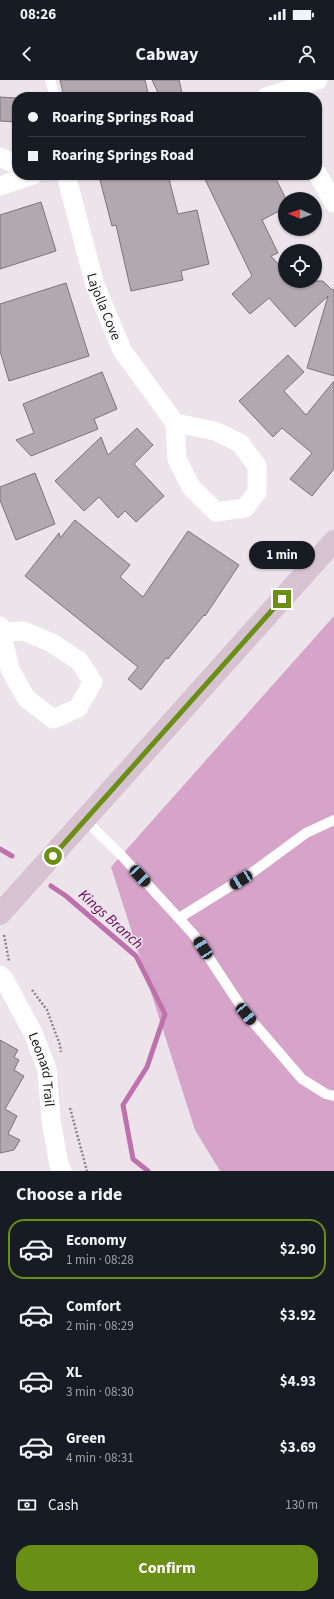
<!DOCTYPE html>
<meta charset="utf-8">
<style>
body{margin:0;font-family:"Source Sans 3",sans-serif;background:#20242c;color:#f1f3f6;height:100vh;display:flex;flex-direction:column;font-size:15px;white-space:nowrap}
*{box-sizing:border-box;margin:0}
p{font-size:13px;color:#9ea1a6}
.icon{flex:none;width:22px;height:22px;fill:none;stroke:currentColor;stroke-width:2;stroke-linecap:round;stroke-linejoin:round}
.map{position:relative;height:1091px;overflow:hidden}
.sheet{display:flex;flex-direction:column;background:#171b24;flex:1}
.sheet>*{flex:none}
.hud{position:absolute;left:12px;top:12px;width:310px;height:88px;border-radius:16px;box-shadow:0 1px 3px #0004;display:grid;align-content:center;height:88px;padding:0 16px;background:#171b24}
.needle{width:26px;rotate:272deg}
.controls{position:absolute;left:278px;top:112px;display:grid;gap:8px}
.controls a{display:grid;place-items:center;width:44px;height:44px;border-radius:50%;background:#171b24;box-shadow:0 1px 3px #0004;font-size:20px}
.end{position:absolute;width:18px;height:18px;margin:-9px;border:5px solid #6b8e16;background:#fff;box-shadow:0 0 0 2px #fff}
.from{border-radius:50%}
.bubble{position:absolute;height:28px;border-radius:14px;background:#171b24;box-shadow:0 1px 3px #0004;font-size:13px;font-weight:700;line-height:28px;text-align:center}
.car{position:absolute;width:12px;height:24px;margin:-12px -6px;border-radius:5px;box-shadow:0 0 3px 1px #0007;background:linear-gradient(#222 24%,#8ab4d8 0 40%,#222 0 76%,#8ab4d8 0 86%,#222 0)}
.hud b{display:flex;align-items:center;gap:14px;height:38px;font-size:15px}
.hud b+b{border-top:1px solid #363941}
.hud i{width:10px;height:10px;background:#f1f3f6}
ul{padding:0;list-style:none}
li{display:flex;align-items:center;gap:12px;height:60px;margin:0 8px 6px;padding:0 8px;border:2px solid transparent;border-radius:16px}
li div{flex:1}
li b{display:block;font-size:15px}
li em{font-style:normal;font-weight:700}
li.on{border-color:#6b8e16}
li>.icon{width:36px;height:36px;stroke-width:1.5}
h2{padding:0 16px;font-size:18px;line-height:48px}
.pay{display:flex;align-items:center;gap:10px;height:44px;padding:0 16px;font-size:15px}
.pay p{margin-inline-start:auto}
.button{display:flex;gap:8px;margin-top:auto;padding:8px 16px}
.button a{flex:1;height:46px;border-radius:16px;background:#6b8e16;color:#fff;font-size:16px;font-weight:700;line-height:46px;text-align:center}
.status{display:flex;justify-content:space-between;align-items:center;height:28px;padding:0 20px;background:#171b24;direction:ltr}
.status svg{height:11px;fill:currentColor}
header{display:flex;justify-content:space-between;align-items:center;height:52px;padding:0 16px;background:#171b24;font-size:18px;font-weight:700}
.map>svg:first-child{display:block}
.green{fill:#d6a4c9}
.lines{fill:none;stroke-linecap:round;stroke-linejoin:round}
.stream{stroke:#be72ad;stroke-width:5}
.building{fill:#b2a8af;stroke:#7d747b}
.path{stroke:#8a8388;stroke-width:2.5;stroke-dasharray:2 2;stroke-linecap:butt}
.lane{stroke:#fff;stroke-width:10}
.street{stroke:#fff;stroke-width:19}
.secondary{stroke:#d6c2d1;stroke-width:22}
.route{stroke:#6b8e16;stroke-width:5}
.labels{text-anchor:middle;stroke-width:3;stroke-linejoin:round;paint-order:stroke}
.street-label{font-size:14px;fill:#1e1a1d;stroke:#ede3ea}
.water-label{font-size:15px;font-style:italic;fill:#69085b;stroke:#ede3ea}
</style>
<div class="status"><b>08:26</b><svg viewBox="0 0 49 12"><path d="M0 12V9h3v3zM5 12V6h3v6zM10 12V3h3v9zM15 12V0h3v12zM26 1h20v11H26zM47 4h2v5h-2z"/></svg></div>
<header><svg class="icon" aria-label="back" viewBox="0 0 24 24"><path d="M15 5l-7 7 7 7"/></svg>Cabway<svg class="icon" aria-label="person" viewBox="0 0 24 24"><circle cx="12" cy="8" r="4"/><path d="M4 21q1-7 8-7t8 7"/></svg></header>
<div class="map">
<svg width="334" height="1091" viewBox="0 0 334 1091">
<rect width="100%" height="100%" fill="#ede3ea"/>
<!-- green -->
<polygon class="green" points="334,536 334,1091 220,1091 195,1050 111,787"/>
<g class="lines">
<!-- stream -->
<g class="stream">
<polyline points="0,769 12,776"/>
<polyline points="51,806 66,816 136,876 165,934 147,987 123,1025 133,1079 148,1091"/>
</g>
</g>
<!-- building -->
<g class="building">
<polygon points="60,0 145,0 149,17 64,17"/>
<polygon points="152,0 179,0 182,13 169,17 160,17"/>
<polygon points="0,17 17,18 17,42 0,41"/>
<polygon points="122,95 168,95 178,134 197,130 209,184 181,191 183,200 131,211 116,145 112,146 100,100"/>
<polygon points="203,95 274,95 285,117 285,128 262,140 278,173 271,176 285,192 285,201 323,201 331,209 334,210 334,296 307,288 328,216 295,247 269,218 250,234 232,214 252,196"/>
<polygon points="41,122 56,171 0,189 0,135"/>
<polygon points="66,203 89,276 9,301 0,271 0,224"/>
<polygon points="288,275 304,292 284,311 306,335 334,301 334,389 312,416 290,399 312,373 282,348 273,357 239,321"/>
<polygon points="102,292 117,329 94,339 98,349 31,376 16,360 34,353 23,324"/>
<polygon points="137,348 153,365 134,384 164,416 136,442 125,431 118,438 99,417 84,431 55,401 101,357 108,375"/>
<polygon points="35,393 55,444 16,460 0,420 0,407"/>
<polygon points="75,440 130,485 120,497 143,517 188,451 239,485 205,536 204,535 168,579 166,578 141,610 128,599 138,587 25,496 59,453 60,458"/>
<polygon points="0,960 18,970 14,977 19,980 14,990 24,996 5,1029 17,1036 8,1054 20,1060 14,1070 0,1073"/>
</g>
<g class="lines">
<!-- path -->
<g class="path">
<polyline points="4,855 9,881"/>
<polyline points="32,910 47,930 60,965 61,972"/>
<polyline points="70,1028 87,1091"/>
</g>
<!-- lane -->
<g class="lane">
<polyline points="50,0 55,17"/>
<polyline points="85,740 121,775 194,855 246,934 302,999 326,1014 334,1016"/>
<polyline points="179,838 253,792 306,753 334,740"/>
</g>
<!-- street -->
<g class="street">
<polyline points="266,17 318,0"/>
<polyline points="0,77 17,85"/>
<polyline points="317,93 334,123"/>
<path id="s1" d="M66,95L95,205L122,270L175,343L177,379L191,407L216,432L245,428L257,412V386L240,363L215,351L175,343"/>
<polyline points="0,106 33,95"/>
<polyline points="0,546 10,589 26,618 53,639 78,628 93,602 79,581 52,563 24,551 2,552"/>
<path id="s2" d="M0,895L4,899L33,953L47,989L51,1040L59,1085L62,1091"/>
</g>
<!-- secondary -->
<polyline class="secondary" points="0,834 334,461"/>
</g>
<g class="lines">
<!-- route -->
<polyline class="route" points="53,776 282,519"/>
</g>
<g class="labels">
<!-- street labels -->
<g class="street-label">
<text dy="5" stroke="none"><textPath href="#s1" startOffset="137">Lajolla Cove</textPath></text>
<text dy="5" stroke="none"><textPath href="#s2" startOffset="105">Leonard Trail</textPath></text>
</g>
<!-- water labels -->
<g class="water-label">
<text transform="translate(111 839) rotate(42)" y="5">Kings Branch</text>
</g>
</g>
</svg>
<div class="controls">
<a><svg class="needle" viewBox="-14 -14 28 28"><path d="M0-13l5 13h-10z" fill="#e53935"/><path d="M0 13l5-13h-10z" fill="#9ea1a6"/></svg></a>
<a><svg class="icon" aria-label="locate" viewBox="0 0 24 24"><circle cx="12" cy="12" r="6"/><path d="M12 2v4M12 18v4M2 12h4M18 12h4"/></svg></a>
</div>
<i class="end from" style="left:53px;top:776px"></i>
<i class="end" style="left:282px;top:519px"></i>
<div class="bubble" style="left:249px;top:461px;width:66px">1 min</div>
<i class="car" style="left:140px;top:796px;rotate:137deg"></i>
<i class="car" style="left:241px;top:800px;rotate:238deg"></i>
<i class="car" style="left:203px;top:868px;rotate:327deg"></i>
<i class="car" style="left:246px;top:934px;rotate:141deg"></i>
<div class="hud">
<b><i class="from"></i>Roaring Springs Road</b>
<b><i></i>Roaring Springs Road</b>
</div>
</div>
<section class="sheet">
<h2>Choose a ride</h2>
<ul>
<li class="on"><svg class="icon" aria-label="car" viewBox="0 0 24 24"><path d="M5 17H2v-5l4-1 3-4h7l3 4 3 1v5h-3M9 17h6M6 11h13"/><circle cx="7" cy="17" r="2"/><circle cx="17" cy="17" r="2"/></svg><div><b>Economy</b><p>1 min · 08:28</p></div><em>$2.90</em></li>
<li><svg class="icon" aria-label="car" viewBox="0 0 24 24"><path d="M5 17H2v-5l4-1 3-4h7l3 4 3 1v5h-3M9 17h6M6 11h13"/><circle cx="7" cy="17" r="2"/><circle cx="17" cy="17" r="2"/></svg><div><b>Comfort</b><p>2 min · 08:29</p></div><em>$3.92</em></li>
<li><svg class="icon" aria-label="car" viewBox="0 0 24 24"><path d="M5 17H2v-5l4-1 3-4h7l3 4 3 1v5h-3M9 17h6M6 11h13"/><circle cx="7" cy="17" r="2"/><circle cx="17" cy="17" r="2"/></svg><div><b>XL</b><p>3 min · 08:30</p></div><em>$4.93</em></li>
<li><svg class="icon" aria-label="car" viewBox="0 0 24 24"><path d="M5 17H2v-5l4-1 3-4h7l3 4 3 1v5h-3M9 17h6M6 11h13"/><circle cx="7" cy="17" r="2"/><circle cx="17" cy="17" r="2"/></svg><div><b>Green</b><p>4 min · 08:31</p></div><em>$3.69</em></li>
</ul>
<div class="pay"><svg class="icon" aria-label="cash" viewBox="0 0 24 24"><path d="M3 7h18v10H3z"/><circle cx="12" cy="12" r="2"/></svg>Cash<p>130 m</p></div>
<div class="button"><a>Confirm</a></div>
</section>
